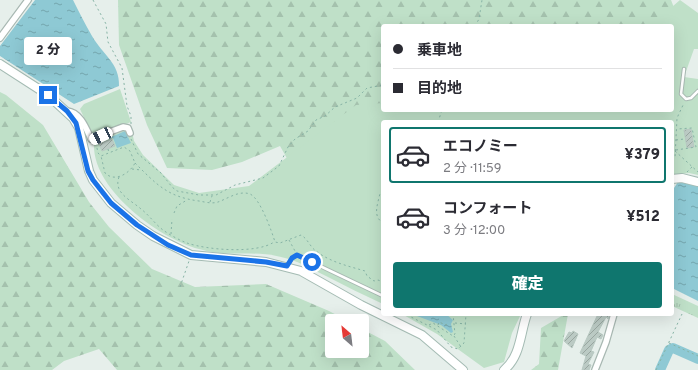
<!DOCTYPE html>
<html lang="ja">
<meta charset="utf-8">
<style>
body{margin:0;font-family:Overpass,"Noto Sans JP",sans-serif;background:#f7f7f7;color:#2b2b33;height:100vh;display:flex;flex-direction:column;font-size:15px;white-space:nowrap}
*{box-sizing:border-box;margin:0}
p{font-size:13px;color:#7c7c81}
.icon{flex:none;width:22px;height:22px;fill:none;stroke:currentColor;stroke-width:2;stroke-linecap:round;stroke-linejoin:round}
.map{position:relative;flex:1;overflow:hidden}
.sheet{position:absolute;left:381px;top:120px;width:293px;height:196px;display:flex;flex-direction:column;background:#fff;border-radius:4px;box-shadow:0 4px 16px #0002}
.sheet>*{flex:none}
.guide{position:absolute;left:381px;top:24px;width:293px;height:88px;border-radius:4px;box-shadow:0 4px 16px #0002;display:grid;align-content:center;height:88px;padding:0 12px;background:#fff}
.needle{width:26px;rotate:332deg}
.buttons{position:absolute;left:325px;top:314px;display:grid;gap:8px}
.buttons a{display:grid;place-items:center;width:44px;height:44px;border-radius:4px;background:#fff;box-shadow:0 4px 16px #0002;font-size:20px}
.end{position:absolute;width:18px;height:18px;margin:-9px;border:5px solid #1a73e8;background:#fff;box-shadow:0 0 0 2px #fff}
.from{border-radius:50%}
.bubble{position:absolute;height:28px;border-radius:4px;background:#fff;box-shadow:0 4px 16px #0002;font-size:13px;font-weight:800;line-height:28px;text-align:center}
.car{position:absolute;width:12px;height:24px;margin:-12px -6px;border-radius:5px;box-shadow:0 0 3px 1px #0007;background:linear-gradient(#fff 24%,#345 0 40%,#fff 0 76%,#345 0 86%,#fff 0)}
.guide b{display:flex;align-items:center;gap:14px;height:38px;font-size:15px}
.guide b+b{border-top:1px solid #e1e1e2}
.guide i{width:10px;height:10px;background:#2b2b33}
ul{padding:7px 0 0;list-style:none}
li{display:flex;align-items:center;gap:12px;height:56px;margin:0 8px 6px;padding:0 4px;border:2px solid transparent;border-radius:4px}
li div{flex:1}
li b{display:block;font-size:15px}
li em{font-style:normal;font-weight:800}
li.current{border-color:#0f766e}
li>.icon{width:36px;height:36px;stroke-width:1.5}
.button{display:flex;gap:8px;margin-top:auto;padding:8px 12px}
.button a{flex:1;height:46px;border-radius:4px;background:#0f766e;color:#fff;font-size:16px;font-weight:800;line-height:46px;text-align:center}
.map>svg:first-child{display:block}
.grass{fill:url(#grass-tufts)}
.forest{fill:url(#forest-firs)}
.green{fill:#bfe0c8}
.water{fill:url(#water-ripples)}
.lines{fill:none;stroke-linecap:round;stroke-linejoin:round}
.river{stroke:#8ec9d4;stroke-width:10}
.building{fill:url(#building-hatch);stroke:#b8c9c2}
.lane-casing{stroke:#a8b8b2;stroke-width:4.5}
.street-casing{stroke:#a8b8b2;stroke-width:8}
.secondary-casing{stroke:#a4bbb3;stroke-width:10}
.path{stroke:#86b3a5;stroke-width:1;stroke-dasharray:2 3;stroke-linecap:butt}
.lane{stroke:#fff;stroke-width:2.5}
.street{stroke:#fff;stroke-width:5.5}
.secondary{stroke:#fff;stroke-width:8}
.route{stroke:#1a73e8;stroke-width:5}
</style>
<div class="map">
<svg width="698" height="370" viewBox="0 0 698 370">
<defs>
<pattern id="grass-tufts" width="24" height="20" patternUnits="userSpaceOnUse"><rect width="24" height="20" fill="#bfe0c8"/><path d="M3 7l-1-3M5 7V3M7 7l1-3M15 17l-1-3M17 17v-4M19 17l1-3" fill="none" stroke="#a4c1ad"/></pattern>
<pattern id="forest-firs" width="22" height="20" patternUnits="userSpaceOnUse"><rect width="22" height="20" fill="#bfe0c8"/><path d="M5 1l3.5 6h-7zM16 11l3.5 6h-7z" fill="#a4c1ad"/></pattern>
<pattern id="water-ripples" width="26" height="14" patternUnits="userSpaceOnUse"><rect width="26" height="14" fill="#8ec9d4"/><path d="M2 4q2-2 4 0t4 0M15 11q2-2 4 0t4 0" fill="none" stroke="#74a5ad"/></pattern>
<pattern id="building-hatch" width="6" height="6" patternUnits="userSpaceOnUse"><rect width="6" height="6" fill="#bbcac4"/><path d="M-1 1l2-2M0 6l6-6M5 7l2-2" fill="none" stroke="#98a6a0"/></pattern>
</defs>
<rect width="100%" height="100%" fill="#e6efeb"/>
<!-- grass -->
<polygon class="grass" points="672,294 698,306 698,318 672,306"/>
<!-- forest -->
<g class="forest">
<polygon points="118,0 671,0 680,23 672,26 383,26 383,122 293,169 280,146 242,162 212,170 167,168 147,125 119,45"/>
<polygon points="0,92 6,95 43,125 89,202 109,227 152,269 195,287 266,284 329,311 348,321 332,321 332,351 362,351 362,329 385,341 415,370 117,370 99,349 64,361 52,370 0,370"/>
<polygon points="565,314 568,314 558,370 531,370 539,364 541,328"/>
</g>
<!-- green -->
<g class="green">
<path d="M680,0L698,13V49H694L684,77L698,79V175L689,173L672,175V122H383V304C364,295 345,286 326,276C311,269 297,260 281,257C256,250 228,257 203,250C162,241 92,190 94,144L131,127L134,141L143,155L174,185L199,193L249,186L356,105L383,103V110H672V26H650Z"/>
<polygon points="120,89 131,122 93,137 80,109 84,104"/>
<polygon points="402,314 521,314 512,333 504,362 484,368 437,334"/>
</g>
<!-- water -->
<g class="water">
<path d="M35,0H73C79,12 85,24 92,36C102,54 120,63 119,86L74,104L0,56V46Z"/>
<polygon points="125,131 131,143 117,148 113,138 107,139"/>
<polygon points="678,182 698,185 698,301 672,288 672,191"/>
<polygon points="418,314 446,314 453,320 451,324 453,332 451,333 441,325 417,316"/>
</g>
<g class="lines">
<!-- river -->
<polyline class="river" points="660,370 669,350 673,348 698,359"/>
</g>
<!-- building -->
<g class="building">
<polygon points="691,129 694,147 687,148 684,130"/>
<polygon points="112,139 115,146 102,151 99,144"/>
<polygon points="598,314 610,314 608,319 606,317 598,332 603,335 601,339 597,337 591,351 594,352 588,364 591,365 589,370 582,370 586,356 580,353"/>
<polygon points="573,331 578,334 572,348 564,341 569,332 572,333"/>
</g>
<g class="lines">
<defs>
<g id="lane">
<polyline points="684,69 681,94 686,99 691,98 698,91"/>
<polyline points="288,265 292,258 297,255 383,296"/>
</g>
<g id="street">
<polyline points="0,38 28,0"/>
<path d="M67,111C80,112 86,128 91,139L123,127L128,128L130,133"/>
<polyline points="595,370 606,342 614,314"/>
</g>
<g id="secondary">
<polyline points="0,64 48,95 73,118 79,128 89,171 93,180 111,203 137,225 153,236 191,255 266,262 301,271 361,305 422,335 463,370"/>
<polyline points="672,179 682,178 698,182"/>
<path d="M504,370C521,356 520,333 527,314"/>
</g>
</defs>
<!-- lane casing -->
<use href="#lane" class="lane-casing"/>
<!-- street casing -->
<use href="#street" class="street-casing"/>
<!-- secondary casing -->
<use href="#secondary" class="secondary-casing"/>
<!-- path -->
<g class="path">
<polyline points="93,0 106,24 108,42 122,68 127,106 131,116 131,124"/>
<polyline points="475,26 479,19 482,0"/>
<polyline points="438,122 442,110"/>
<polyline points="131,139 138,154 161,173 172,187 177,191 199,195 216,195 235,185 263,178 279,166 288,147 295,139 308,131 316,120 325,116 335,107 357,98 367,88 383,85"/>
<polyline points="676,140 684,139"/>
<path d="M96,143L98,153L101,156L124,147L130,151L135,163C130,173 115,183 105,173L101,156"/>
<polyline points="108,149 109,153"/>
<polyline points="676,150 696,147 692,128 677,129"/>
<polyline points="675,151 698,172"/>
<polyline points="672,159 675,158 677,118 684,103"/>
<path d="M135,163C157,185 168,197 199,201C205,202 212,204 218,202C227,199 239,190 250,194C260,198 272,232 275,242L280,243L301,235C308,239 310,247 316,251C330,262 348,266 365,271L367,276L374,281L378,280L383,282"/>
<polyline points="132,169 141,170"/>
<polyline points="687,172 692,167"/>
<path d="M119,177C113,193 131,200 141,209C149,215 155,224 163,230C170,235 179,240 187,243C207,250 257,254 274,242"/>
<path d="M383,191L380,193C378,204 372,216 383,223"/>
<polyline points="210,202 212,196"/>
<polyline points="174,213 177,206 187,200"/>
<polyline points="171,234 172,219"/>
<polyline points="289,240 295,251"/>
<polyline points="180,287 189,261"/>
<polyline points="410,314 409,316 437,330 451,347 458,349 464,343 466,314"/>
<polyline points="455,323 466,324"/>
<polyline points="429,325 433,323 453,336 455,334 453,314"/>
<polyline points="438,325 439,322 446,325 447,323"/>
<polyline points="454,336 461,347"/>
<polyline points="669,343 698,356"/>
<polyline points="656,370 682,314"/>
</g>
<!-- lane -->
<use href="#lane" class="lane"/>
<!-- street -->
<use href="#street" class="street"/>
<!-- secondary -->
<use href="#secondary" class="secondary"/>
</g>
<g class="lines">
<!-- route -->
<polyline class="route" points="48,95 67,111 76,123 88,171 93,180 111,203 137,225 168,245 191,255 266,262 287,266 292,258 297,255 312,262"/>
</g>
</svg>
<div class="buttons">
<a><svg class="needle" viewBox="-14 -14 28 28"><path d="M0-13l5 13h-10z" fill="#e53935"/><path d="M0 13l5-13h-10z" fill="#7c7c81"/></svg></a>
</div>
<i class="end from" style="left:312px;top:262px"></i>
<i class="end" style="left:48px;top:95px"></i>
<div class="bubble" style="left:24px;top:37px;width:48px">2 分</div>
<i class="car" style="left:101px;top:136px;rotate:245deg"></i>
<div class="guide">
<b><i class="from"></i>乗車地</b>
<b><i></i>目的地</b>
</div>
<section class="sheet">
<ul>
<li class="current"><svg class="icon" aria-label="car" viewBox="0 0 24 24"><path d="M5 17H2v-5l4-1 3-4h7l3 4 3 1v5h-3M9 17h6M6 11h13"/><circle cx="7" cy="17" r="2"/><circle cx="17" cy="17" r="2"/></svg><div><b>エコノミー</b><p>2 分 · 11:59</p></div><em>¥379</em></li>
<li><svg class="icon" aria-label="car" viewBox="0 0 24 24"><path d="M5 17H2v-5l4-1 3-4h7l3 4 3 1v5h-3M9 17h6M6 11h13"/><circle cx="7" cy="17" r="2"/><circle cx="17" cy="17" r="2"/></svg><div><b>コンフォート</b><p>3 分 · 12:00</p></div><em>¥512</em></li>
</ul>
<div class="button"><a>確定</a></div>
</section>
</div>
